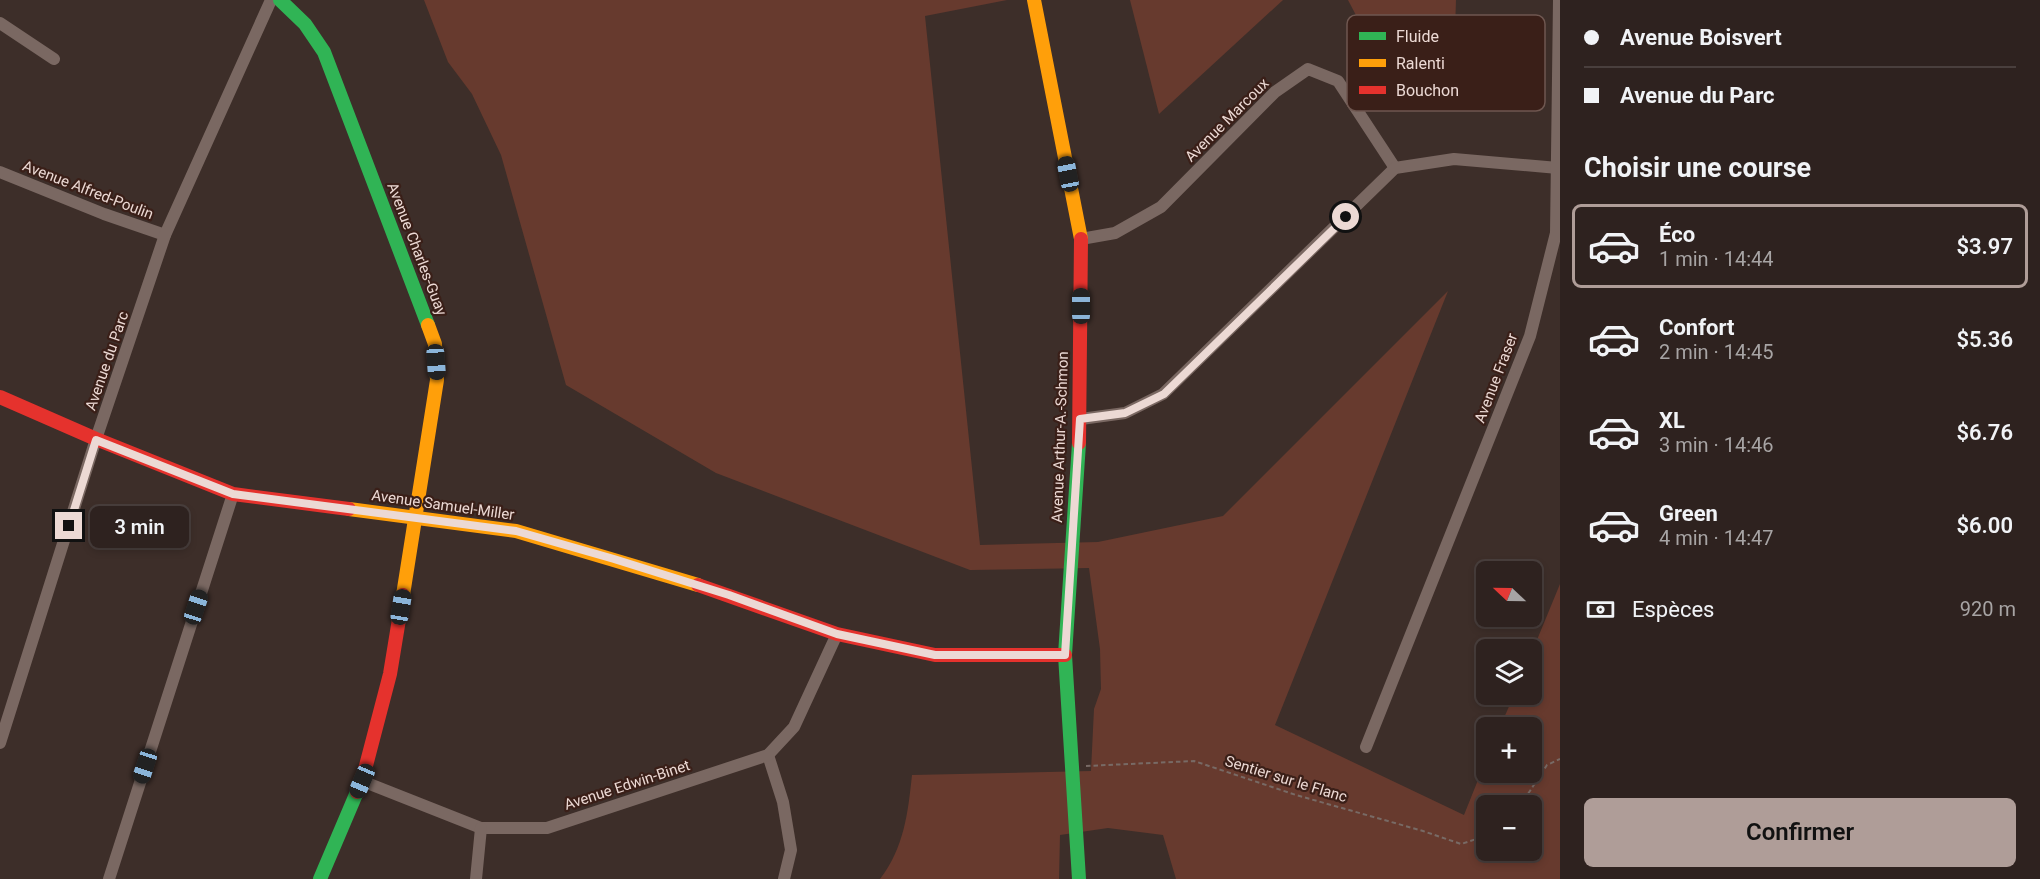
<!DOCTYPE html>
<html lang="fr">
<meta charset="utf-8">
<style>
body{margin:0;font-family:Roboto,sans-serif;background:#362a28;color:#f1f3f6;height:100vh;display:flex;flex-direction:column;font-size:22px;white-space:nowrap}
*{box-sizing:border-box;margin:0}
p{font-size:20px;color:#a7a4a4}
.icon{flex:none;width:33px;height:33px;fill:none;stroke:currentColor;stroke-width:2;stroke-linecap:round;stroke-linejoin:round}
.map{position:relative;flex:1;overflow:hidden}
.sheet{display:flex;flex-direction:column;background:#2e221f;width:480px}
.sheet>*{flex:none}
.banner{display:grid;align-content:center;height:132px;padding:0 24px;background:#2e221f}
.needle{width:39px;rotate:292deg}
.buttons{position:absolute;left:1476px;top:561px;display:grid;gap:12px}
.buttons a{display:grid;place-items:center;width:66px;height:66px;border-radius:9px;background:#2e221f;box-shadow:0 3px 9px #0003,0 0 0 2px #493f3d;font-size:30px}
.end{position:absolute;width:27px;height:27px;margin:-14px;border:8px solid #ecd9d4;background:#111;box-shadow:0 0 0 3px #111}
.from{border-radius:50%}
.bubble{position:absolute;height:42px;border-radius:9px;background:#2e221f;box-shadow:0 3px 9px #0003,0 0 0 2px #493f3d;font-size:20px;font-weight:600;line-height:42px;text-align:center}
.car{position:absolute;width:18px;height:36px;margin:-18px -9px;border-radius:8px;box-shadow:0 0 4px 2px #0007;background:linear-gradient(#222 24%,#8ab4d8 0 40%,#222 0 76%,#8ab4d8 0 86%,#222 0)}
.banner b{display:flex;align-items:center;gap:21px;height:57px;font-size:22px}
.banner b+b{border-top:2px solid #493f3d}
.banner i{width:15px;height:15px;background:#f1f3f6}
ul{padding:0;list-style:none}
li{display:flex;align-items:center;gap:18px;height:84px;margin:0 12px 9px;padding:0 12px;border:3px solid transparent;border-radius:9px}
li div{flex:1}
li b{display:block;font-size:22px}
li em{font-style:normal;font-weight:600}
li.active{border-color:#af9d98}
li>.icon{width:54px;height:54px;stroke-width:1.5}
h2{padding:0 24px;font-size:27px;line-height:72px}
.pay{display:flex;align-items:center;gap:15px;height:66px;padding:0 24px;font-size:22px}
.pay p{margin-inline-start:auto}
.cta{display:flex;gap:12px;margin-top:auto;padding:12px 24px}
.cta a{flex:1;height:69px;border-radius:9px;background:#af9d98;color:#111;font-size:24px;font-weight:600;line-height:69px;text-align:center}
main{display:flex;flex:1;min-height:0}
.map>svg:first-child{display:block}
.green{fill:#673a2e;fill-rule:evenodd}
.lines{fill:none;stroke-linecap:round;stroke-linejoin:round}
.path{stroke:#786a65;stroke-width:2;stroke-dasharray:4.5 3;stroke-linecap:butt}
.street{stroke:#7a6862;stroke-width:12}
.fast{stroke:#30b455;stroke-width:14}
.slow{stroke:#ff9f0a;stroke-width:14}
.jam{stroke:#e5322d;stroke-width:14}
.route{stroke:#ecd9d4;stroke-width:8}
.labels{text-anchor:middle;stroke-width:4.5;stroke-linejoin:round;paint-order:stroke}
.street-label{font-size:15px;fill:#ecd9d4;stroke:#3a1f18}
.key{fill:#3a1f18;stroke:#6f5750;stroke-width:1.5}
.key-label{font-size:16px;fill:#ecd9d4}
</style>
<main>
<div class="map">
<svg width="1560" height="879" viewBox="0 0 1560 879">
<rect width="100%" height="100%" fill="#3d2e29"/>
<!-- green -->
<g class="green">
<path d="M424,0H1007L925,16L980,545L1098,542L1223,516L1448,291L1275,725L1464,815L1486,760V772H1532V728L1500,727L1514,695L1532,694V652L1560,584V879H1176L1163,835L1108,828L1060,835L1059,879H880C904,848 908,813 912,775L1091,771L1094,709L1101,689L1100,649L1089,568L970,570L716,473L566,385L501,155L472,94L448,62ZM1486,806H1532V850H1486Z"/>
<polygon points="1130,0 1283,0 1159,114"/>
<polygon points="1348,0 1456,0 1453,95 1399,97"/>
</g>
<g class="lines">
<!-- path -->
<g class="path">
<polyline points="1086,766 1194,761 1296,795 1423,831 1461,844 1486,836"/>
<polyline points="1520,806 1547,765 1560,759"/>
</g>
<!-- street -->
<g class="street">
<polyline points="0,23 54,59"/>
<polyline points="0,172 104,214 165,235"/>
<polyline points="1081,239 1115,233 1161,207 1275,92 1308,69 1338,81 1395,168"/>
<polyline points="1081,419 1125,413 1163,394 1395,168 1454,159 1558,168"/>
<polyline points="0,743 96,439 165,235 271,0"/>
<polyline points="1366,747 1530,336 1556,233 1559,0"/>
<polyline points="768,755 783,802 791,850 784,879"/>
<polyline points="362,781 481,828 547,828 768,755 794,727 837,634"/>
<polyline points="109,879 233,494"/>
<polyline points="476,879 481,828"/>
</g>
<!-- fast -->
<g class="fast">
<polyline points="280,0 305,24 324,52 428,325"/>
<polyline points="320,879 357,792"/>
<polyline points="1079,879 1065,655 1079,443"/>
</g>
<!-- slow -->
<g class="slow">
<polyline points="1034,0 1081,239"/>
<polyline points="349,509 516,531 698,585"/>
<polyline points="403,595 437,380 435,344 428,325"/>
</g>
<!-- jam -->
<g class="jam">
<polyline points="0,397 96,439 233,494 349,509"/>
<polyline points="1079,443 1081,239"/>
<polyline points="698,585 837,634 935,655 1065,655"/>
<polyline points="357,792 362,781 390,674 403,595"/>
</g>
</g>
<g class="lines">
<!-- route -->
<polyline class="route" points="69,526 96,440 233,494 516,531 614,559 729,595 837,634 935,655 1065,655 1080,419 1125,413 1164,394 1346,217"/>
</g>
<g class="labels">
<!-- street labels -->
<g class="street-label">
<text transform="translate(1227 120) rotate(-45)" y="5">Avenue Marcoux</text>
<text transform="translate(88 190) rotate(21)" y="5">Avenue Alfred-Poulin</text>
<text transform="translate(417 249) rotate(69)" y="5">Avenue Charles-Guay</text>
<text transform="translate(107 361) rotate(-71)" y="5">Avenue du Parc</text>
<text transform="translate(1496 378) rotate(-69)" y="5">Avenue Fraser</text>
<text transform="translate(1060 437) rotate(-88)" y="5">Avenue Arthur-A.-Schmon</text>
<text transform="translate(443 505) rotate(8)" y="5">Avenue Samuel-Miller</text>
<text transform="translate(1286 779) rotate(17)" y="5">Sentier sur le Flanc</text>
<text transform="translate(627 785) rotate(-18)" y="5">Avenue Edwin-Binet</text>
</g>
</g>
<!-- legend -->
<rect x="1347" y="15" width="198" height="96" rx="9" class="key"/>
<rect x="1359" y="32" width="27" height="8" fill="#30b455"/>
<rect x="1359" y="59" width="27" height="8" fill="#ff9f0a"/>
<rect x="1359" y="86" width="27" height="8" fill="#e5322d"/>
<g class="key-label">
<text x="1396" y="42">Fluide</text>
<text x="1396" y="69">Ralenti</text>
<text x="1396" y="96">Bouchon</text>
</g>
</svg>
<div class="buttons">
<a><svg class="needle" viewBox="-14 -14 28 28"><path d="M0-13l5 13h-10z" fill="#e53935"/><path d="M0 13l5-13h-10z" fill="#a7a4a4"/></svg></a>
<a><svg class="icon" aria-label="layers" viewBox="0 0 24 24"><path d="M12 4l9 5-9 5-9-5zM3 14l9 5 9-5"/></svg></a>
<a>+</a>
<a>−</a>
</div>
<i class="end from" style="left:1346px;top:217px"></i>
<i class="end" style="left:69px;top:526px"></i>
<div class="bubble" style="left:90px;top:506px;width:99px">3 min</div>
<i class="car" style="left:1068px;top:174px;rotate:349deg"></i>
<i class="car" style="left:1081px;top:306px;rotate:0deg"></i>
<i class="car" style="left:436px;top:362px;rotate:176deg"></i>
<i class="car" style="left:196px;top:607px;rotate:18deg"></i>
<i class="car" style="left:401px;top:607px;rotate:9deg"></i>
<i class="car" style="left:145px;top:766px;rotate:198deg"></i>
<i class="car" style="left:362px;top:781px;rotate:203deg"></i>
</div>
<section class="sheet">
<div class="banner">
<b><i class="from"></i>Avenue Boisvert</b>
<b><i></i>Avenue du Parc</b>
</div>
<h2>Choisir une course</h2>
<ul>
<li class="active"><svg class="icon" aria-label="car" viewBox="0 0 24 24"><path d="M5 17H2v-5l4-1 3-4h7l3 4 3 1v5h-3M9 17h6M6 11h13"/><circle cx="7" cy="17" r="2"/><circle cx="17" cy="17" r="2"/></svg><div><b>Éco</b><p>1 min · 14:44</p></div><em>$3.97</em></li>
<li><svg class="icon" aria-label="car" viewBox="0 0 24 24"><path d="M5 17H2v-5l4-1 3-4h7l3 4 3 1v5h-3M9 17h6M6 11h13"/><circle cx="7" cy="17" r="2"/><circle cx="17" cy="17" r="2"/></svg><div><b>Confort</b><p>2 min · 14:45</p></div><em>$5.36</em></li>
<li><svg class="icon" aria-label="car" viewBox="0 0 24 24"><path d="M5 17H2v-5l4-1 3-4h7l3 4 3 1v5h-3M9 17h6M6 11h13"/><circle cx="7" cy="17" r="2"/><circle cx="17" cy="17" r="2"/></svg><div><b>XL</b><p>3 min · 14:46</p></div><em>$6.76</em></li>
<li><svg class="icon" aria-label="car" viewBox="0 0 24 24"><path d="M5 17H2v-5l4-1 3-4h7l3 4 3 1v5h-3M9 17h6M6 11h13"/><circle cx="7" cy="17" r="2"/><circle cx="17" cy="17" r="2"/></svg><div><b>Green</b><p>4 min · 14:47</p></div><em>$6.00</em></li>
</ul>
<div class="pay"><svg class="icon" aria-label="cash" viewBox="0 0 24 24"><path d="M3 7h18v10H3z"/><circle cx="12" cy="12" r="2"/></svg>Espèces<p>920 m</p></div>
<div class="cta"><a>Confirmer</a></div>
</section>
</main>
